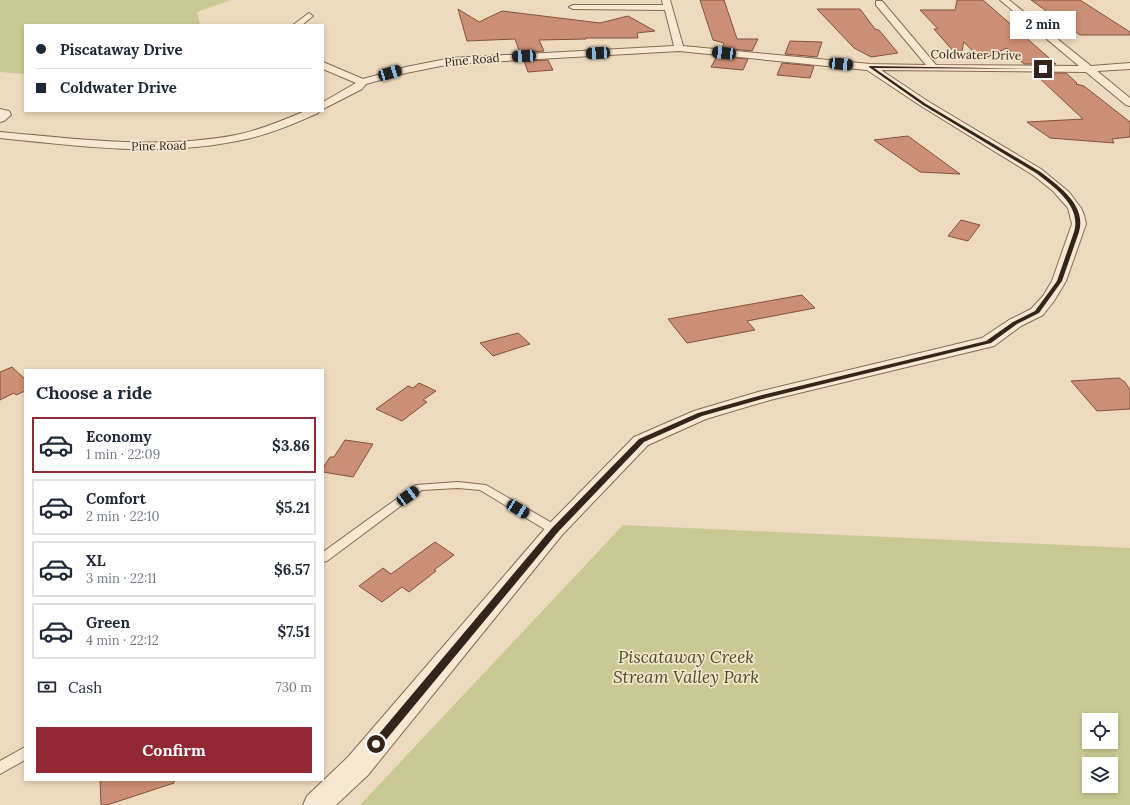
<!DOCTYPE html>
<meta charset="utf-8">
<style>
body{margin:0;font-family:Lora,serif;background:#f6f6f7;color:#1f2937;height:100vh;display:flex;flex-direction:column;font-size:15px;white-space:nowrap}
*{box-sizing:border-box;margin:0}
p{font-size:13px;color:#747a83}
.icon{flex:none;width:22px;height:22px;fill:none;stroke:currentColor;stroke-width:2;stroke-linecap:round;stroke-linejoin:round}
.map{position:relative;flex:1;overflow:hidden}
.sheet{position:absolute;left:24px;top:369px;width:300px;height:412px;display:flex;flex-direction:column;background:#fff;border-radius:0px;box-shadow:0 2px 6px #0003}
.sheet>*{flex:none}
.top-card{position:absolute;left:24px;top:24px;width:300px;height:88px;border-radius:0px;box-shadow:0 2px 6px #0003;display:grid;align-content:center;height:88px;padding:0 12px;background:#fff}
.buttons{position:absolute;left:1082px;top:713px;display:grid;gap:8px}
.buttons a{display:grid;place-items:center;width:36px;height:36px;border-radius:0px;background:#fff;box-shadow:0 2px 6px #0003;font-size:20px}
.end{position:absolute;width:18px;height:18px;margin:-9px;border:5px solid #34251c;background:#fff;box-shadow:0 0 0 2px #fff}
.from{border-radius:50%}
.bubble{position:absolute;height:28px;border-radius:0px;background:#fff;box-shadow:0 2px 6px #0003;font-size:13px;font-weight:800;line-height:28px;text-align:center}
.car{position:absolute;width:12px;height:24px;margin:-12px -6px;border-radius:5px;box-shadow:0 0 3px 1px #0007;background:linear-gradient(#222 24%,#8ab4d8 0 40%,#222 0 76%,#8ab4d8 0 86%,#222 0)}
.top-card b{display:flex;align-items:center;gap:14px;height:38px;font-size:15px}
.top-card b+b{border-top:1px solid #e0e1e3}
.top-card i{width:10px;height:10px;background:#1f2937}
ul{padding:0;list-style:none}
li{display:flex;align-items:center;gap:12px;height:56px;margin:0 8px 6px;padding:0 4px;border:2px solid #e0e1e3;border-radius:0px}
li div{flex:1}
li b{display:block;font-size:15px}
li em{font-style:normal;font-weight:800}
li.current{border-color:#922834}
li>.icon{width:36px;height:36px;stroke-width:1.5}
h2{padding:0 12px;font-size:18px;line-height:48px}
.pay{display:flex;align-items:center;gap:10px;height:44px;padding:0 12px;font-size:15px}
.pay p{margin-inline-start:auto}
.button{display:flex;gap:8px;margin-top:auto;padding:8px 12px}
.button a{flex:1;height:46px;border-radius:0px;background:#922834;color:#fff;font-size:16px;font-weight:800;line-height:46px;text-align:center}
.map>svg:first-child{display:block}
.green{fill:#c9ca93;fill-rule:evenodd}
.building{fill:#ca8f74;stroke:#83523e}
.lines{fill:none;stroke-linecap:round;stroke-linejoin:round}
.service-casing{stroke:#846b57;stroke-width:2}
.minor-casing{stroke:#846b57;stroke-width:2}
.service{fill:#f8e8d1;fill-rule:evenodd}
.minor{fill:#f8e8d1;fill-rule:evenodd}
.route{fill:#34251c}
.labels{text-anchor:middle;stroke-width:3.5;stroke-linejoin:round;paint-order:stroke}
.far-street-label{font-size:12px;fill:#34251c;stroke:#f4e5cd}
.near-park-label{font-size:17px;font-style:italic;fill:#495023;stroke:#f4e5cd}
</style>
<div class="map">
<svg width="1130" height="805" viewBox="0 0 1130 805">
<rect width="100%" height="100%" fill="#eddabe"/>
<!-- green -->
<g class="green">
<polygon points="0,0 231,0 197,12 200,25 25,25 25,74 0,72"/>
<path d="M623,525L1130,548V805H360ZM1089,720H1111V742H1089ZM1089,764H1111V786H1089Z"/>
</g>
<!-- building -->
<g class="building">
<polygon points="700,0 724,0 737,39 758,39 752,51 722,48 724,43 713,40"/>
<polygon points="957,0 983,0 1056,64 1024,64 1007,48 981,60 964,42 960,59 934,29 938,29 920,10 955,10"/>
<polygon points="1031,0 1080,0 1130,32 1130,35 1080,35"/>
<polygon points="458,9 479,22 502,11 600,23 628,16 655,31 637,33 638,38 586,38 586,39 539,40 544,51 520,53 515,39 467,41"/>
<polygon points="817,9 860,9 875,29 879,30 898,53 871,57 854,48"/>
<polygon points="790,41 822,42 817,57 785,54"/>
<polygon points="717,56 748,59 743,70 711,67"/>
<polygon points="548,60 553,70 528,72 524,61"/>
<polygon points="782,63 814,66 810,78 777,75"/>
<polygon points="1035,73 1066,73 1077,83 1076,84 1084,86 1130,122 1130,137 1112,139 1114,143 1050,138 1027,122 1083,119 1035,74 1039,75 1039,74"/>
<polygon points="908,136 960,174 920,172 874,140"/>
<polygon points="961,220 980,225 968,241 948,236"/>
<polygon points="802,295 815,308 747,321 755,330 687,343 668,319"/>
<polygon points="518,333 530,344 493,356 480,343"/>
<polygon points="12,367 25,379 25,391 16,395 14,393 0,400 0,372"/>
<polygon points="1119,378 1125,382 1130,390 1130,409 1097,411 1071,381"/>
<polygon points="419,383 436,391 423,400 427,402 402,421 376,409 408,386 413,388"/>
<polygon points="345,440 373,444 353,477 323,472 323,468 330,457 334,457"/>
<polygon points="435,542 454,555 434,570 436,571 409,592 402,587 382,602 359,586 383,568 391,574"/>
<polygon points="100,780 174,780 174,783 107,805 101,805"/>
</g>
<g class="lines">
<defs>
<g id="service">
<polygon points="458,482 486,485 559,527 560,530 559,533 551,533 480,490 458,488 422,490 327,561 323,562 323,552 416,485"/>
<polygon points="25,747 25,760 0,774 0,761"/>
</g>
<g id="minor">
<polygon points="662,0 670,0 683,46 870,64 926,65 876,5 876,1 882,1 936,65 1079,66 1000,0 1009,0 1091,66 1130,63 1130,69 1097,71 1130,98 1130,106 1126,105 1086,72 881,70 929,102 1041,169 1069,192 1081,208 1084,215 1086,224 1066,281 1054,301 1043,315 1021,326 994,346 770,400 706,419 648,445 562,535 368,775 336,805 303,805 307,796 348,757 548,525 634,437 694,411 758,392 982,338 1009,320 1031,309 1043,296 1052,281 1072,224 1068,208 1053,191 1033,175 921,106 867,70 679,51 451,64 406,73 366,84 362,89 323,109 323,102 356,83 323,69 323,62 363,79 406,67 451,58 674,46 665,10 573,9 569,7 573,5 663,5"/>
<polygon points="309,13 313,16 302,25 293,25"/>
<polygon points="0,109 9,111 11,115 4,121 0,122"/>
<path d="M305,111H319L318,113C292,125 265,136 237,141C159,157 79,146 0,138V132C78,139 158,150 236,135C260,130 282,121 305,111Z"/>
</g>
</defs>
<!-- service casing -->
<use href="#service" class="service-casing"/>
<!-- minor casing -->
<use href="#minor" class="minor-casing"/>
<!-- service -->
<use href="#service" class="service"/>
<!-- minor -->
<use href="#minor" class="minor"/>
</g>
<!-- route -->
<path class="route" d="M869,66L1045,69L874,68L926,104L1039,171C1058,185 1087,205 1079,232L1062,281L1039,313L1017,324L991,343L766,398L702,416L644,442L558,532L380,747L376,748L373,747L372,744L373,741L552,528L639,439L698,413L762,395L986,341L1013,322L1035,311L1057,281L1074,232C1082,206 1054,187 1036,173L923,105L869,67Z"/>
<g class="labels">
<!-- far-street labels -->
<g class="far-street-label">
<text transform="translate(976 55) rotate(1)" y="4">Coldwater Drive</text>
<text transform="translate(472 60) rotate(-5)" y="4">Pine Road</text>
<text transform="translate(159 146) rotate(-1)" y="4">Pine Road</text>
</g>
<!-- near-park labels -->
<g class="near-park-label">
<text x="686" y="663">Piscataway Creek<tspan x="686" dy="20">Stream Valley Park</tspan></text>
</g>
</g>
</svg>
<div class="buttons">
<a><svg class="icon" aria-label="locate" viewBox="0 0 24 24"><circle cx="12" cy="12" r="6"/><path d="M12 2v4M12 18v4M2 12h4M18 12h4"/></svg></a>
<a><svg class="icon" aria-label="layers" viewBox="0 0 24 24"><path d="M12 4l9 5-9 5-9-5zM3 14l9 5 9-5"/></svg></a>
</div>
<i class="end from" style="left:376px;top:744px"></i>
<i class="end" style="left:1043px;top:69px"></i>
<div class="bubble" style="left:1010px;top:11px;width:66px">2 min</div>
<i class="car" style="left:598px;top:53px;rotate:267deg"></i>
<i class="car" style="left:724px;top:53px;rotate:276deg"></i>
<i class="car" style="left:524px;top:56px;rotate:267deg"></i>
<i class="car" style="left:841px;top:64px;rotate:95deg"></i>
<i class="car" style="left:390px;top:73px;rotate:73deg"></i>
<i class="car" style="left:408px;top:496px;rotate:54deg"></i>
<i class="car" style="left:518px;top:509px;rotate:121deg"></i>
<div class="top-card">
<b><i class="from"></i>Piscataway Drive</b>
<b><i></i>Coldwater Drive</b>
</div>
<section class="sheet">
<h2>Choose a ride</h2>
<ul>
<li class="current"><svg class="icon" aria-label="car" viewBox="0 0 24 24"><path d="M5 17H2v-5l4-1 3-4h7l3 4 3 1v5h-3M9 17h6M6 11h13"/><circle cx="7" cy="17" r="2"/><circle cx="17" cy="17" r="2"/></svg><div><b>Economy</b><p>1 min · 22:09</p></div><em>$3.86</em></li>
<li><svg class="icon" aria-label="car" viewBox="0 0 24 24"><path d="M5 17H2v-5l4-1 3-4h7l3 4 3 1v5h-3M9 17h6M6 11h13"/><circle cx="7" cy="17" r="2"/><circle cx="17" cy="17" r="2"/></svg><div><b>Comfort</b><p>2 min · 22:10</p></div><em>$5.21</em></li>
<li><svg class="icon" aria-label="car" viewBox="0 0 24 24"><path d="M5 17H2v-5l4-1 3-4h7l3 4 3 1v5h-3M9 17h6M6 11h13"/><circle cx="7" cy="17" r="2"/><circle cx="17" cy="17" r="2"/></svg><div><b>XL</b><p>3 min · 22:11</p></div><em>$6.57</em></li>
<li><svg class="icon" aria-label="car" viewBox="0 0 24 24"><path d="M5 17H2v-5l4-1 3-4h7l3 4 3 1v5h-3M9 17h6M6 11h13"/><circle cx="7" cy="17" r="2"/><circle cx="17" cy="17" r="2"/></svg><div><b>Green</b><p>4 min · 22:12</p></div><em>$7.51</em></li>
</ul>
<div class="pay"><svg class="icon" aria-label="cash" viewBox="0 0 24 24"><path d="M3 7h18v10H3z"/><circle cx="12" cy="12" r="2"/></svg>Cash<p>730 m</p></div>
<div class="button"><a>Confirm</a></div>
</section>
</div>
